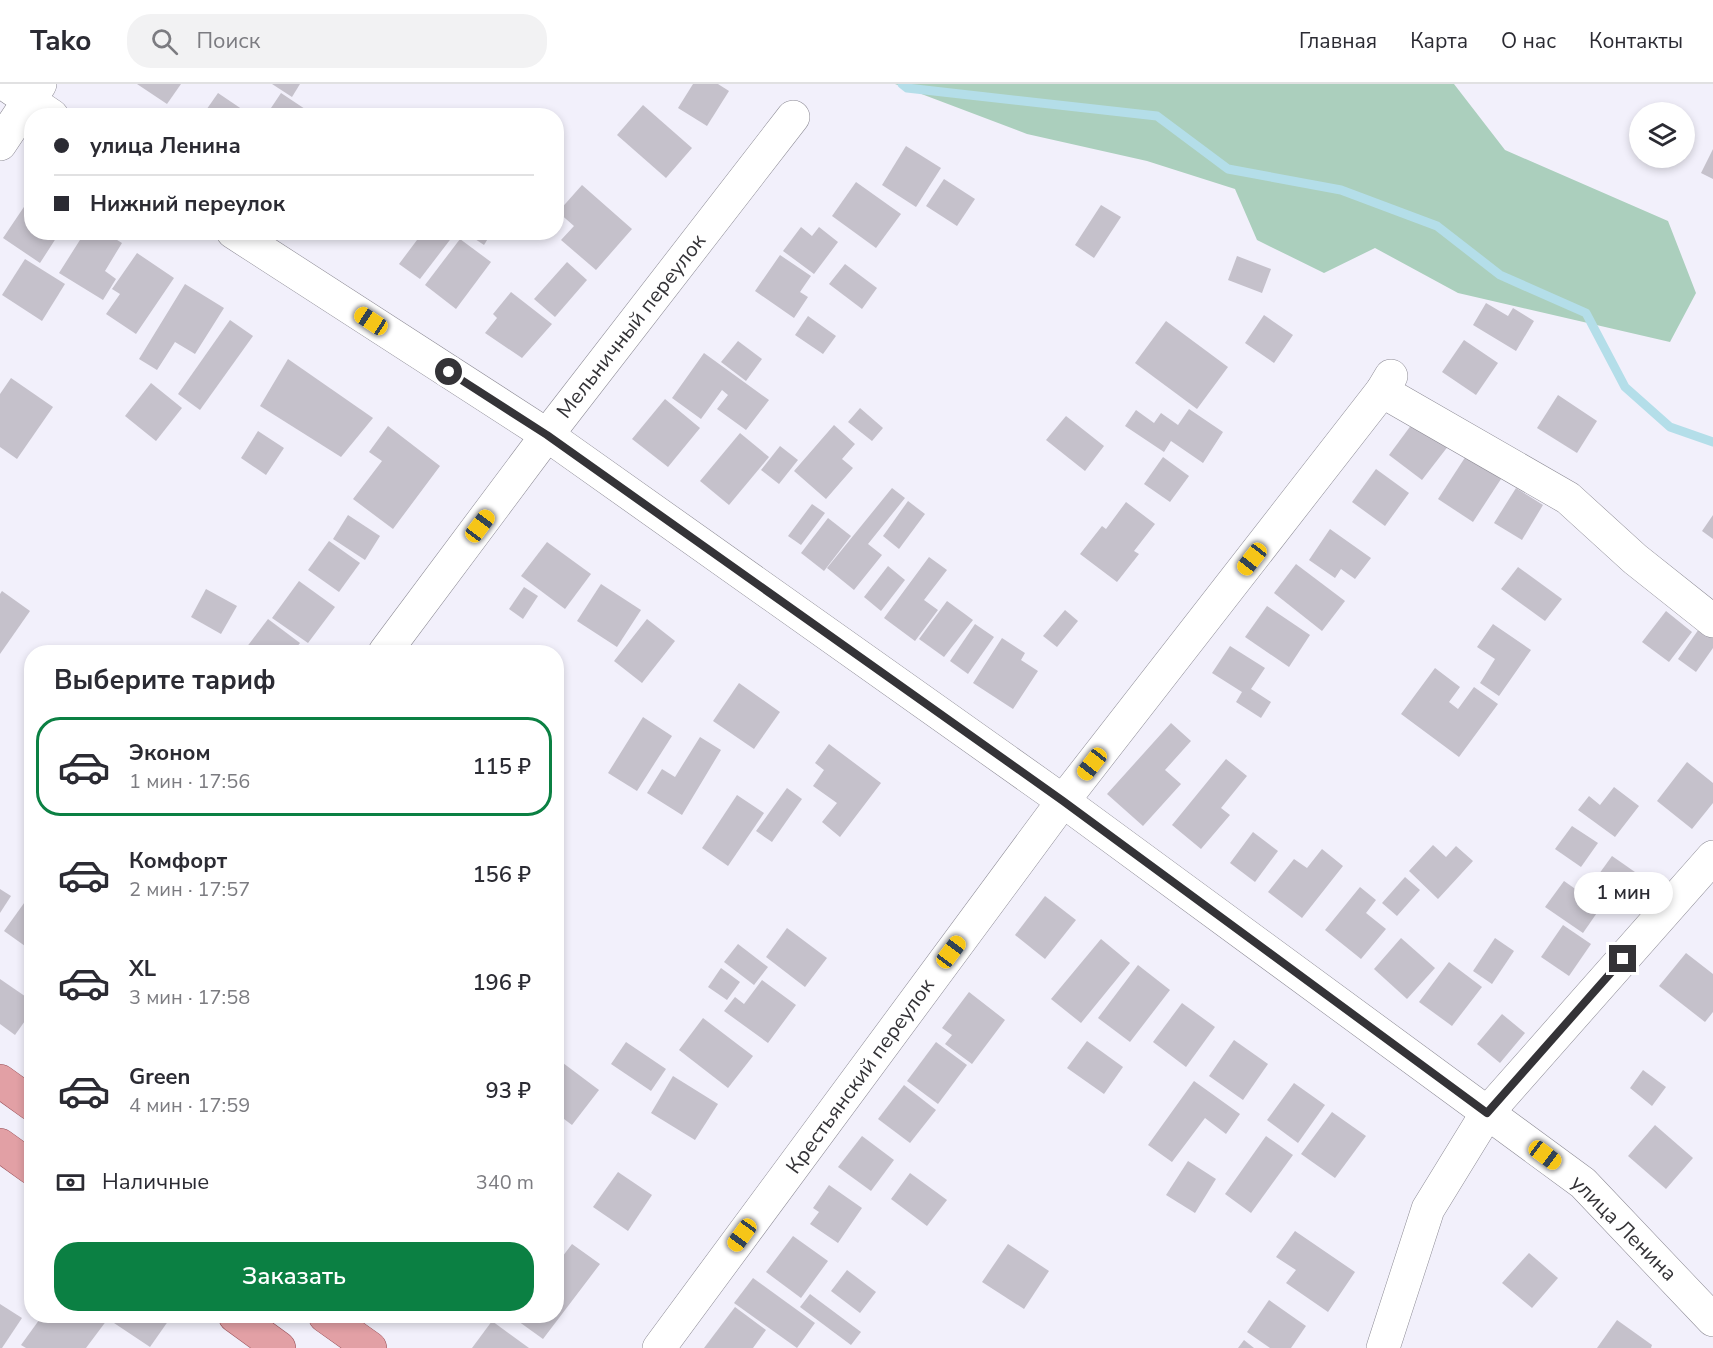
<!DOCTYPE html>
<html lang="ru">
<meta charset="utf-8">
<style>
body{margin:0;font-family:"Nunito Sans",sans-serif;background:#f2f2f3;color:#2b2b33;height:100vh;display:flex;flex-direction:column;font-size:22px;white-space:nowrap}
*{box-sizing:border-box;margin:0}
p{font-size:20px;color:#7c7c81}
.icon{flex:none;width:33px;height:33px;fill:none;stroke:currentColor;stroke-width:2;stroke-linecap:round;stroke-linejoin:round}
.map{position:relative;flex:1;overflow:hidden}
.panel{position:absolute;left:24px;top:561px;width:540px;height:678px;display:flex;flex-direction:column;background:#fff;border-radius:24px;box-shadow:0 3px 9px #0003}
.panel>*{flex:none}
.banner{position:absolute;left:24px;top:24px;width:540px;height:132px;border-radius:24px;box-shadow:0 3px 9px #0003;display:grid;align-content:center;height:132px;padding:0 30px;background:#fff}
.buttons{position:absolute;left:1629px;top:18px;display:grid;gap:12px}
.buttons a{display:grid;place-items:center;width:66px;height:66px;border-radius:50%;background:#fff;box-shadow:0 3px 9px #0003;font-size:30px}
.end{position:absolute;width:27px;height:27px;margin:-14px;border:8px solid #343337;background:#fff;box-shadow:0 0 0 3px #fff}
.from{border-radius:50%}
.bubble{position:absolute;height:42px;border-radius:21px;background:#fff;box-shadow:0 3px 9px #0003;font-size:20px;font-weight:600;line-height:42px;text-align:center}
.car{position:absolute;width:18px;height:36px;margin:-18px -9px;border-radius:8px;box-shadow:0 0 4px 2px #0007;background:linear-gradient(#f5c518 24%,#345 0 40%,#f5c518 0 76%,#345 0 86%,#f5c518 0)}
.banner b{display:flex;align-items:center;gap:21px;height:57px;font-size:22px}
.banner b+b{border-top:2px solid #e1e1e2}
.banner i{width:15px;height:15px;background:#2b2b33}
ul{padding:0;list-style:none}
li{display:flex;align-items:center;gap:18px;height:99px;margin:0 12px 9px;padding:0 18px;border:3px solid transparent;border-radius:24px}
li div{flex:1}
li b{display:block;font-size:22px}
li em{font-style:normal;font-weight:600}
li.on{border-color:#0b8043}
li>.icon{width:54px;height:54px;stroke-width:1.5}
h2{padding:0 30px;font-size:27px;line-height:72px}
.pay{display:flex;align-items:center;gap:15px;height:66px;padding:0 30px;font-size:22px}
.pay p{margin-inline-start:auto}
.button{display:flex;gap:12px;margin-top:auto;padding:12px 30px}
.button a{flex:1;height:69px;border-radius:24px;background:#0b8043;color:#fff;font-size:24px;font-weight:600;line-height:69px;text-align:center}
header{display:flex;align-items:center;gap:36px;box-sizing:border-box;height:84px;padding:0 30px;background:#fff;border-bottom:2px solid #e1e1e2}
header strong{font-size:28px}
nav{display:flex;gap:33px;margin-inline-start:auto;font-size:21px}
.search{width:420px;height:54px;background:#f2f2f3;display:flex;align-items:center;gap:15px;box-sizing:border-box;padding:0 21px;border-radius:24px;color:#7c7c81;font-size:22px}
.map>svg:first-child{display:block}
.green{fill:#abcfbd}
.lines{fill:none;stroke-linecap:round;stroke-linejoin:round}
.stream{stroke:#b4dee9;stroke-width:9}
.building{fill:#c5c1cb}
.minor-casing{stroke:#8d8b95;stroke-width:34}
.major-casing{stroke:#985058;stroke-width:34}
.minor{stroke:#fff;stroke-width:33}
.major{stroke:#e2a0a5;stroke-width:33}
.route{stroke:#343337;stroke-width:8}
.labels{text-anchor:middle;stroke-width:4.5;stroke-linejoin:round;paint-order:stroke}
.street-label{font-size:21px;fill:#343337;stroke:#fff}
</style>
<header>
<strong>Tako</strong>
<div class="search"><svg class="icon" aria-label="search" viewBox="0 0 24 24"><circle cx="10" cy="10" r="6"/><path d="M15 15l6 6"/></svg>Поиск</div>
<nav><a>Главная</a><a>Карта</a><a>О нас</a><a>Контакты</a></nav>
</header>
<div class="map">
<svg width="1713" height="1264" viewBox="0 0 1713 1264">
<rect width="100%" height="100%" fill="#f2f0fb"/>
<!-- green -->
<polygon class="green" points="895,0 1454,0 1505,66 1668,137 1696,209 1670,258 1458,209 1375,164 1324,189 1257,156 1235,105 1147,77 1027,50"/>
<g class="lines">
<!-- stream -->
<polyline class="stream" points="902,0 907,4 1157,32 1228,85 1341,106 1437,142 1500,191 1586,229 1625,303 1670,343 1713,358"/>
</g>
<!-- building -->
<g class="building">
<polygon points="137,0 181,0 167,20"/>
<polygon points="272,0 300,0 292,13"/>
<polygon points="693,0 718,0 729,7 707,42 678,24"/>
<polygon points="218,9 252,32 202,32"/>
<polygon points="281,9 311,29 310,32 256,32 260,25 267,30"/>
<polygon points="643,21 692,64 666,94 617,51"/>
<polygon points="906,62 941,84 916,123 882,101"/>
<polygon points="1713,65 1713,95 1701,89"/>
<polygon points="944,95 975,115 957,142 926,122"/>
<polygon points="856,98 901,130 876,164 832,132"/>
<polygon points="582,101 632,145 596,186 561,156 574,142 558,128"/>
<polygon points="32,111 32,148 60,148 40,179 3,154"/>
<polygon points="1101,121 1121,133 1094,174 1075,161"/>
<polygon points="801,143 812,152 819,143 838,158 814,190 783,167"/>
<polygon points="85,148 104,148 122,159 105,187 116,195 103,216 59,189"/>
<polygon points="423,148 456,148 420,195 399,180"/>
<polygon points="471,148 492,148 484,161 469,151"/>
<polygon points="460,155 491,178 456,225 425,201"/>
<polygon points="137,169 174,194 136,250 106,230 120,210 112,205"/>
<polygon points="780,171 811,192 800,208 808,213 794,234 755,207"/>
<polygon points="1237,172 1271,185 1262,209 1228,196"/>
<polygon points="25,175 65,200 42,237 2,211"/>
<polygon points="567,178 587,196 555,233 534,215"/>
<polygon points="845,180 877,204 862,225 829,200"/>
<polygon points="185,200 224,224 195,270 175,258 157,286 139,275"/>
<polygon points="511,208 552,240 522,274 485,249 497,234 493,230"/>
<polygon points="1486,219 1508,232 1513,224 1534,237 1516,267 1473,241"/>
<polygon points="1264,231 1293,251 1274,279 1245,259"/>
<polygon points="808,232 836,252 823,270 795,251"/>
<polygon points="230,236 253,252 200,326 178,310"/>
<polygon points="1166,237 1228,283 1197,325 1135,279"/>
<polygon points="1464,256 1498,279 1476,311 1442,288"/>
<polygon points="738,257 762,275 746,297 721,278"/>
<polygon points="704,269 769,316 746,346 717,325 728,311 722,306 701,335 672,314"/>
<polygon points="288,275 373,334 341,373 260,322"/>
<polygon points="11,294 53,323 17,375 0,363 0,310"/>
<polygon points="151,299 182,324 156,357 125,332"/>
<polygon points="1558,311 1597,337 1577,369 1537,344"/>
<polygon points="665,315 700,344 668,383 632,355"/>
<polygon points="860,324 883,344 872,357 848,338"/>
<polygon points="1189,325 1223,348 1203,379 1171,357 1164,368 1125,342 1136,326 1154,339 1161,329 1178,341"/>
<polygon points="1066,332 1104,362 1085,387 1046,356"/>
<polygon points="1415,336 1449,361 1422,396 1389,371"/>
<polygon points="834,341 855,360 842,375 853,384 826,415 794,387"/>
<polygon points="388,342 440,382 393,445 353,415 382,377 369,368"/>
<polygon points="258,347 284,364 266,391 241,374"/>
<polygon points="740,349 769,373 729,421 700,397"/>
<polygon points="780,362 798,376 779,400 761,386"/>
<polygon points="1466,372 1501,395 1473,438 1438,415"/>
<polygon points="1163,373 1189,392 1170,418 1144,400"/>
<polygon points="1376,385 1409,409 1385,442 1352,418"/>
<polygon points="892,404 905,414 868,460 882,471 854,506 827,484"/>
<polygon points="1516,404 1543,421 1522,456 1494,439"/>
<polygon points="908,417 925,430 899,465 883,452"/>
<polygon points="1126,418 1155,440 1134,467 1139,470 1117,498 1080,470 1102,442 1106,445"/>
<polygon points="812,420 825,429 801,461 788,452"/>
<polygon points="348,431 380,452 365,476 333,455"/>
<polygon points="1713,431 1713,455 1702,447"/>
<polygon points="828,434 851,452 824,487 801,469"/>
<polygon points="1330,445 1371,474 1355,495 1341,485 1335,494 1309,476"/>
<polygon points="329,457 360,479 339,508 308,486"/>
<polygon points="547,458 591,490 565,525 521,492"/>
<polygon points="929,473 947,486 924,516 938,526 915,557 884,534"/>
<polygon points="1296,480 1345,517 1322,547 1274,509"/>
<polygon points="888,482 905,496 881,527 864,513"/>
<polygon points="1518,483 1562,515 1545,537 1501,505"/>
<polygon points="299,497 335,523 308,559 272,534"/>
<polygon points="601,500 641,526 617,563 577,537"/>
<polygon points="524,503 538,512 523,535 509,525"/>
<polygon points="206,505 237,522 221,550 191,533"/>
<polygon points="2,507 30,527 0,570 0,510"/>
<polygon points="947,517 973,536 944,573 919,555"/>
<polygon points="1267,522 1310,551 1289,583 1245,553"/>
<polygon points="1065,526 1078,537 1057,563 1043,552"/>
<polygon points="1666,527 1692,548 1669,578 1642,558"/>
<polygon points="268,535 300,559 293,568 243,568"/>
<polygon points="647,535 675,557 642,599 614,577"/>
<polygon points="975,540 994,553 968,590 950,577"/>
<polygon points="1493,540 1531,566 1499,612 1480,599 1495,575 1477,563"/>
<polygon points="1701,542 1713,551 1713,564 1696,588 1678,575"/>
<polygon points="1002,554 1025,569 1021,576 1038,587 1013,625 973,599"/>
<polygon points="1230,562 1265,584 1251,605 1271,618 1261,634 1236,618 1242,608 1212,589"/>
<polygon points="1435,584 1460,603 1449,618 1458,625 1474,603 1498,620 1459,673 1401,630"/>
<polygon points="739,599 780,628 754,665 713,637"/>
<polygon points="643,633 672,652 637,707 608,689"/>
<polygon points="1171,639 1191,657 1165,686 1181,700 1143,742 1107,710"/>
<polygon points="700,653 721,666 682,731 647,709 662,685 675,693"/>
<polygon points="829,660 881,699 840,753 822,738 837,719 813,702 824,686 815,679"/>
<polygon points="1226,675 1247,692 1221,724 1230,731 1201,765 1172,741"/>
<polygon points="1687,678 1713,699 1713,719 1692,745 1657,717"/>
<polygon points="1614,703 1639,722 1615,753 1578,726 1589,712 1600,721"/>
<polygon points="787,704 802,715 772,758 756,747"/>
<polygon points="737,711 764,729 728,782 702,764"/>
<polygon points="1572,742 1598,759 1581,783 1555,765"/>
<polygon points="1253,748 1278,767 1255,798 1230,779"/>
<polygon points="1433,761 1446,773 1456,762 1473,777 1438,815 1409,787"/>
<polygon points="1322,765 1343,782 1302,834 1268,808 1294,775 1307,784"/>
<polygon points="1612,772 1645,795 1623,825 1591,801"/>
<polygon points="1405,793 1420,806 1397,832 1382,819"/>
<polygon points="1564,797 1601,823 1583,849 1545,823"/>
<polygon points="1360,803 1376,816 1366,829 1386,845 1361,875 1325,846"/>
<polygon points="0,805 11,812 0,829"/>
<polygon points="32,808 32,867 4,847"/>
<polygon points="1045,812 1076,836 1045,875 1015,851"/>
<polygon points="1563,841 1591,860 1569,892 1541,873"/>
<polygon points="787,844 827,874 805,903 766,873"/>
<polygon points="1401,854 1435,884 1407,915 1374,885"/>
<polygon points="1495,854 1514,867 1492,900 1473,887"/>
<polygon points="1101,855 1130,879 1081,939 1051,915"/>
<polygon points="738,860 768,883 754,901 724,878"/>
<polygon points="1686,869 1713,890 1713,928 1705,938 1659,902"/>
<polygon points="1449,878 1482,903 1452,942 1419,918"/>
<polygon points="1138,881 1170,906 1130,958 1098,934"/>
<polygon points="721,884 740,898 727,916 708,903"/>
<polygon points="0,895 32,917 32,927 15,951 0,940"/>
<polygon points="762,896 796,921 768,959 724,927 735,913 744,920"/>
<polygon points="969,908 1005,936 972,980 945,960 952,951 942,944"/>
<polygon points="1182,919 1215,943 1186,983 1153,958"/>
<polygon points="1502,930 1525,949 1500,979 1477,960"/>
<polygon points="703,934 753,972 728,1004 679,966"/>
<polygon points="1234,956 1268,980 1243,1016 1209,992"/>
<polygon points="1087,957 1123,983 1104,1010 1067,984"/>
<polygon points="626,958 666,985 651,1007 611,980"/>
<polygon points="936,958 967,981 938,1020 907,997"/>
<polygon points="559,976 599,1006 572,1041 556,1029 556,979"/>
<polygon points="1643,986 1666,1003 1652,1022 1630,1004"/>
<polygon points="673,992 718,1020 695,1056 651,1029"/>
<polygon points="1194,997 1240,1030 1226,1050 1205,1034 1172,1078 1148,1061"/>
<polygon points="1294,999 1325,1021 1298,1059 1267,1036"/>
<polygon points="904,1001 936,1026 910,1059 878,1035"/>
<polygon points="1332,1028 1366,1052 1335,1094 1301,1070"/>
<polygon points="1655,1041 1693,1074 1666,1105 1628,1072"/>
<polygon points="862,1052 894,1076 871,1107 838,1083"/>
<polygon points="1266,1052 1293,1071 1251,1129 1225,1110"/>
<polygon points="1188,1077 1216,1095 1195,1129 1166,1111"/>
<polygon points="618,1088 652,1111 628,1147 593,1123"/>
<polygon points="910,1089 947,1116 927,1142 891,1115"/>
<polygon points="829,1101 862,1124 838,1159 810,1140 819,1128 813,1124"/>
<polygon points="1295,1147 1355,1188 1328,1228 1286,1199 1296,1186 1276,1173"/>
<polygon points="793,1152 828,1177 801,1214 766,1188"/>
<polygon points="572,1160 600,1180 543,1255 511,1232 556,1232 556,1181"/>
<polygon points="1008,1160 1049,1187 1024,1225 982,1198"/>
<polygon points="1529,1169 1558,1194 1532,1224 1502,1199"/>
<polygon points="847,1186 876,1208 860,1229 831,1207"/>
<polygon points="753,1194 815,1239 797,1264 734,1219"/>
<polygon points="810,1210 861,1248 851,1261 800,1223"/>
<polygon points="1269,1216 1306,1242 1291,1264 1270,1264 1247,1248"/>
<polygon points="0,1220 22,1234 2,1264 0,1264"/>
<polygon points="735,1223 766,1246 753,1264 704,1264"/>
<polygon points="42,1232 110,1232 86,1264 26,1264 21,1261"/>
<polygon points="119,1232 169,1232 171,1233 150,1263 114,1239"/>
<polygon points="405,1232 418,1232 414,1238"/>
<polygon points="1617,1236 1652,1261 1651,1264 1597,1264"/>
<polygon points="492,1237 529,1264 472,1264"/>
<polygon points="1244,1256 1254,1264 1238,1264"/>
</g>
<g class="lines">
<defs>
<g id="minor">
<polyline points="5,0 52,32"/>
<polyline points="0,60 40,0"/>
<polyline points="233,148 547,351 1063,717 1583,1099 1713,1236"/>
<polyline points="1382,307 1568,414 1635,475 1713,537"/>
<polyline points="385,568 547,351 793,33"/>
<polyline points="659,1264 1063,717 1382,307 1391,292"/>
<polyline points="1383,1264 1428,1125 1487,1029 1713,773"/>
</g>
<g id="major">
<polyline points="0,997 32,1020"/>
<polyline points="0,1061 32,1084"/>
<polyline points="235,1232 279,1264"/>
<polyline points="325,1232 370,1264"/>
</g>
</defs>
<!-- minor casing -->
<use href="#minor" class="minor-casing"/>
<!-- major casing -->
<use href="#major" class="major-casing"/>
<!-- minor -->
<use href="#minor" class="minor"/>
<!-- major -->
<use href="#major" class="major"/>
</g>
<g class="lines">
<!-- route -->
<polyline class="route" points="449,288 547,351 1063,717 1487,1029 1623,875"/>
</g>
<g class="labels">
<!-- street labels -->
<g class="street-label">
<text transform="translate(631 242) rotate(-52)" y="7">Мельничный переулок</text>
<text transform="translate(860 992) rotate(-54)" y="7">Крестьянский переулок</text>
<text transform="translate(1624 1144) rotate(45)" y="7">улица Ленина</text>
</g>
</g>
</svg>
<div class="buttons">
<a><svg class="icon" aria-label="layers" viewBox="0 0 24 24"><path d="M12 4l9 5-9 5-9-5zM3 14l9 5 9-5"/></svg></a>
</div>
<i class="end from" style="left:449px;top:288px"></i>
<i class="end" style="left:1623px;top:875px"></i>
<div class="bubble" style="left:1574px;top:788px;width:99px">1 мин</div>
<i class="car" style="left:371px;top:237px;rotate:303deg"></i>
<i class="car" style="left:480px;top:442px;rotate:37deg"></i>
<i class="car" style="left:1252px;top:475px;rotate:218deg"></i>
<i class="car" style="left:1092px;top:680px;rotate:218deg"></i>
<i class="car" style="left:951px;top:868px;rotate:37deg"></i>
<i class="car" style="left:1545px;top:1071px;rotate:127deg"></i>
<i class="car" style="left:742px;top:1151px;rotate:216deg"></i>
<div class="banner">
<b><i class="from"></i>улица Ленина</b>
<b><i></i>Нижний переулок</b>
</div>
<section class="panel">
<h2>Выберите тариф</h2>
<ul>
<li class="on"><svg class="icon" aria-label="car" viewBox="0 0 24 24"><path d="M5 17H2v-5l4-1 3-4h7l3 4 3 1v5h-3M9 17h6M6 11h13"/><circle cx="7" cy="17" r="2"/><circle cx="17" cy="17" r="2"/></svg><div><b>Эконом</b><p>1 мин · 17:56</p></div><em>115 ₽</em></li>
<li><svg class="icon" aria-label="car" viewBox="0 0 24 24"><path d="M5 17H2v-5l4-1 3-4h7l3 4 3 1v5h-3M9 17h6M6 11h13"/><circle cx="7" cy="17" r="2"/><circle cx="17" cy="17" r="2"/></svg><div><b>Комфорт</b><p>2 мин · 17:57</p></div><em>156 ₽</em></li>
<li><svg class="icon" aria-label="car" viewBox="0 0 24 24"><path d="M5 17H2v-5l4-1 3-4h7l3 4 3 1v5h-3M9 17h6M6 11h13"/><circle cx="7" cy="17" r="2"/><circle cx="17" cy="17" r="2"/></svg><div><b>XL</b><p>3 мин · 17:58</p></div><em>196 ₽</em></li>
<li><svg class="icon" aria-label="car" viewBox="0 0 24 24"><path d="M5 17H2v-5l4-1 3-4h7l3 4 3 1v5h-3M9 17h6M6 11h13"/><circle cx="7" cy="17" r="2"/><circle cx="17" cy="17" r="2"/></svg><div><b>Green</b><p>4 мин · 17:59</p></div><em>93 ₽</em></li>
</ul>
<div class="pay"><svg class="icon" aria-label="cash" viewBox="0 0 24 24"><path d="M3 7h18v10H3z"/><circle cx="12" cy="12" r="2"/></svg>Наличные<p>340 m</p></div>
<div class="button"><a>Заказать</a></div>
</section>
</div>
